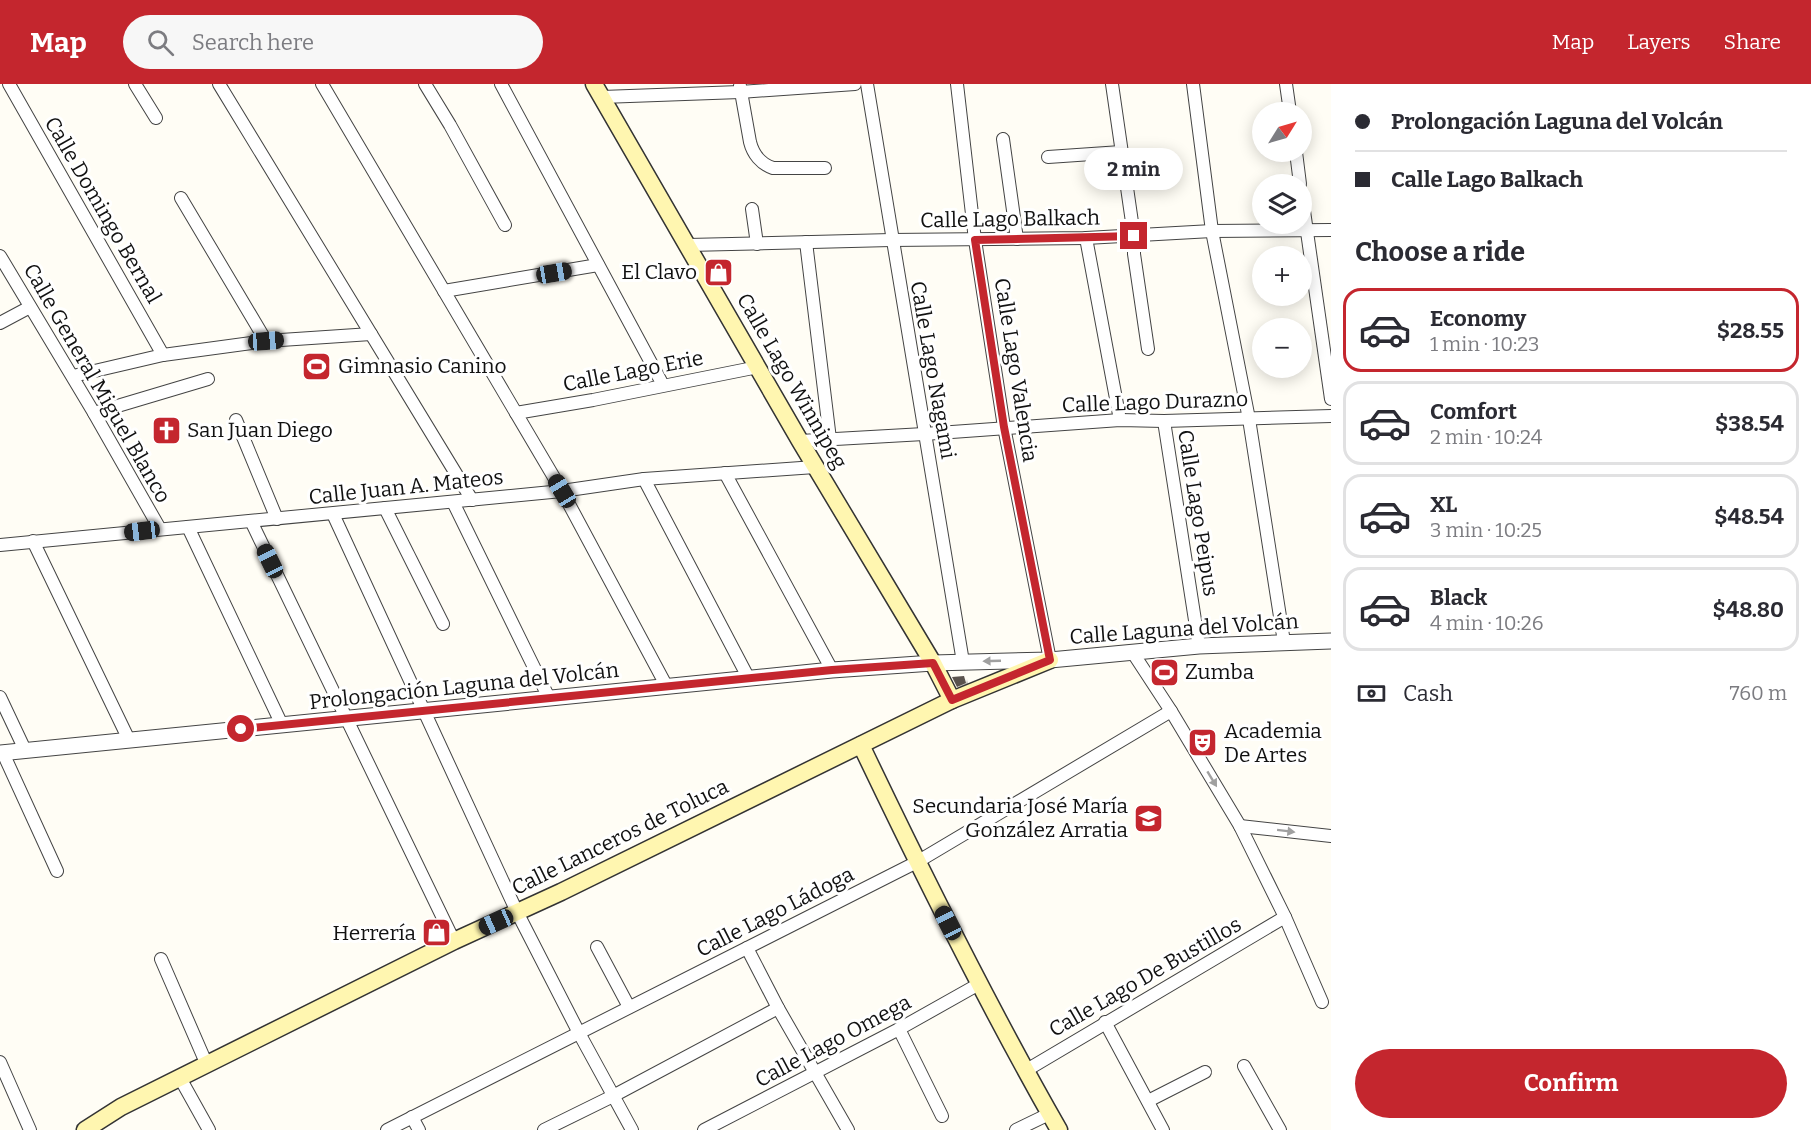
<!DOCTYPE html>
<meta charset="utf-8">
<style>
body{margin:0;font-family:Bitter,serif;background:#f7f7f7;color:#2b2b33;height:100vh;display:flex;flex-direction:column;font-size:22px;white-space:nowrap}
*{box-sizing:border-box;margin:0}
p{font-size:20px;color:#7c7c81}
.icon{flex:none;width:33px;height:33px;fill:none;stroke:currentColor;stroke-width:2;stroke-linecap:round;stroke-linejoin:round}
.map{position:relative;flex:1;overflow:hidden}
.drawer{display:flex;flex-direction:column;background:#fff;width:480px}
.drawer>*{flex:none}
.top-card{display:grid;align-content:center;height:132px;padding:0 24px;background:#fff}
.needle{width:39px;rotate:53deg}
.fabs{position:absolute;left:1252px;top:18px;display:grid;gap:12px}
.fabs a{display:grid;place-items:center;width:60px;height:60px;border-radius:50%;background:#fff;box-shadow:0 3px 15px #0003;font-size:30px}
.end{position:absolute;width:27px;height:27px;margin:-14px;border:8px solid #c4262e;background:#fff;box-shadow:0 0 0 3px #fff}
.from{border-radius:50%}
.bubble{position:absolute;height:42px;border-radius:21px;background:#fff;box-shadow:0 3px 15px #0003;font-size:20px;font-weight:700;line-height:42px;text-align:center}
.car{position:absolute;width:18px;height:36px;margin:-18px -9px;border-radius:8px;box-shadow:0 0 4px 2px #0007;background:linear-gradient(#222 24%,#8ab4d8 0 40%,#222 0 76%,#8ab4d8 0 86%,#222 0)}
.top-card b{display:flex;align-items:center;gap:21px;height:57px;font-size:22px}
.top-card b+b{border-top:2px solid #e1e1e2}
.top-card i{width:15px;height:15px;background:#2b2b33}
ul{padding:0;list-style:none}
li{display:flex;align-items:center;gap:18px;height:84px;margin:0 12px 9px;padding:0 12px;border:3px solid #e1e1e2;border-radius:18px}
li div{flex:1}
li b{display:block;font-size:22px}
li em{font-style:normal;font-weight:700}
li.active{border-color:#c4262e}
li>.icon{width:54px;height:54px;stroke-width:1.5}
h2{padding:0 24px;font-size:27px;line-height:72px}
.pay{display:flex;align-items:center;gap:15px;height:66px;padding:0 24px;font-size:22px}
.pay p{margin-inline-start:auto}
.primary-button{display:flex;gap:12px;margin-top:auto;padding:12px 24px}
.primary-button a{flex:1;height:69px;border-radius:36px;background:#c4262e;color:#fff;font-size:24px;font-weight:700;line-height:69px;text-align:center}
header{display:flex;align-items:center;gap:36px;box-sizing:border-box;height:84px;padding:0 30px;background:#c4262e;color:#fff}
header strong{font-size:28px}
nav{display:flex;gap:33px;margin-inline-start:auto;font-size:21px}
.search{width:420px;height:54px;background:#f7f7f7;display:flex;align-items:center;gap:15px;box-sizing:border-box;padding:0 21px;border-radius:33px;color:#7c7c81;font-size:22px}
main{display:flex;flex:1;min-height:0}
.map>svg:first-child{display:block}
.building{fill:#5a524d;filter:url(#shadow)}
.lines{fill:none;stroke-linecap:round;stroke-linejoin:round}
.minor-casing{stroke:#444;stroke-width:14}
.tertiary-casing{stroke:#444;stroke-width:17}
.secondary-casing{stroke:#333;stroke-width:19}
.minor{stroke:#fff;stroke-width:12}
.tertiary{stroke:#fff;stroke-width:15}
.secondary{stroke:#fff6b0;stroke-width:16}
.oneway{fill:#a0a0a0}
.route{stroke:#c4262e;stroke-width:8}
.labels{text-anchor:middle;stroke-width:6;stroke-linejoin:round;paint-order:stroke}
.street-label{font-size:21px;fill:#111;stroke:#fff}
.poi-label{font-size:21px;fill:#111;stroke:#fff;text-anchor:start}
</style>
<header>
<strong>Map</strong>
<div class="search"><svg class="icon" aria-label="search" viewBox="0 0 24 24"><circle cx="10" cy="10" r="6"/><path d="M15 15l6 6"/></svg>Search here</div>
<nav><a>Map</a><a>Layers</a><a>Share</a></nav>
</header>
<main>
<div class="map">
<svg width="1331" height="1046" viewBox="0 0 1331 1046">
<defs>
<filter id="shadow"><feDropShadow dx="5.5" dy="5.5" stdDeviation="1.5" flood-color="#0004"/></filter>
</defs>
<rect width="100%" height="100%" fill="#fffdf5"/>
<!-- building -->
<polygon class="building" points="964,592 966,599 957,603 952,593"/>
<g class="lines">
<defs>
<g id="minor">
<polyline points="9,0 163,271"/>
<polyline points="135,0 156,34"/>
<polyline points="219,0 472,416"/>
<polyline points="322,0 562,407 667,603"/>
<polyline points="425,0 450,41 505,141"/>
<polyline points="501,0 663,301"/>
<polyline points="867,0 963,578"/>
<polyline points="957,0 975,156 1004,343 1050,576"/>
<polyline points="1112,0 1134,152 1134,170 1148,265"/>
<polyline points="1193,0 1212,147 1249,335 1284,558"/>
<polyline points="1286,0 1290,28"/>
<path d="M740,2L750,58C753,70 761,80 773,84H825"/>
<polyline points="602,13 740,8 855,0"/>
<polyline points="1003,55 1017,155"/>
<polyline points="1296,68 1300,100"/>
<polyline points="1048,73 1121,68"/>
<polyline points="1302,113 1331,315"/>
<polyline points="181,114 266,257"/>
<polyline points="752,125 757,160"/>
<polyline points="1086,154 1120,336"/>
<polyline points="806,158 830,355"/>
<polyline points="688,161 891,156 1086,154 1212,147 1331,146"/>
<polyline points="0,172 94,329 160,445"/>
<polyline points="444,207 598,181"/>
<polyline points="0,239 30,223"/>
<polyline points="73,292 163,271 266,257 371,250"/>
<polyline points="94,329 208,295"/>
<polyline points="516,329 593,316 758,283"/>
<polyline points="236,336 277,435"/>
<polyline points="1164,337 1199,562"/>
<polyline points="800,357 924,350 1120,336 1164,337 1331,332"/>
<polyline points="725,389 832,586"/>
<polyline points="644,395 749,595"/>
<polyline points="453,418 549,614"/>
<polyline points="385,424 443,540"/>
<polyline points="333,430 517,828 579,949 632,1046"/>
<polyline points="251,437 454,857"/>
<polyline points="188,443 282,641"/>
<polyline points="33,457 129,656"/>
<polyline points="0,461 562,407 644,395 815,383"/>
<polyline points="1133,569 1171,627 1240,742 1285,833 1322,918"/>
<polyline points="0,613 25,666"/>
<polyline points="3,669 57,787"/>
<polyline points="1240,742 1331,752"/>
<polyline points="597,863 629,923"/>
<polyline points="747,864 778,924 848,1046"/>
<polyline points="161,875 207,981"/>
<polyline points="1105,938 1163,1046"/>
<polyline points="899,945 942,1032"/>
<polyline points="0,978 30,1046"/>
<polyline points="1244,982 1280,1046"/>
<polyline points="1025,987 1285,833"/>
<polyline points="180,994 209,1046"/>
<polyline points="1148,1017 1205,988"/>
<polyline points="412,1033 419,1046"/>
<polyline points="387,1046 917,778 1171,627"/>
<polyline points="544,1046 613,1012 778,924"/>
<polyline points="704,1046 899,945 979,900"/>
<polyline points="1016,1046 1049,1030"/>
</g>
<polyline id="tertiary" points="0,669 832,586 933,579 1050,576 1199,562 1331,557"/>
<g id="secondary">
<polyline points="594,0 800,357 933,579 952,616"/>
<path d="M861,661C923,791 987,920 1059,1046"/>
<polyline points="85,1046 121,1023 454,857 561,808 952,616 1050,576"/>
</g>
</defs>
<!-- minor casing -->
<use href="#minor" class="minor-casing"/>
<!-- tertiary casing -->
<use href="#tertiary" class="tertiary-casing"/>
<!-- secondary casing -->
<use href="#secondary" class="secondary-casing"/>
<!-- minor -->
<use href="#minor" class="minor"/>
<!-- tertiary -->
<use href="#tertiary" class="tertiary"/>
<!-- secondary -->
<use href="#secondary" class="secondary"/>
</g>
<!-- one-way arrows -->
<defs><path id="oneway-solid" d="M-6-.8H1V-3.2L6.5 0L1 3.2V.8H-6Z" transform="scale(1.5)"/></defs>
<g class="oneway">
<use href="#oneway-solid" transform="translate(992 577) rotate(178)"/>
<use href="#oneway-solid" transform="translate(1212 695) rotate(59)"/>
<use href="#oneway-solid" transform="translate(1286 747) rotate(7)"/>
</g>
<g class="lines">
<!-- route -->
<polyline class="route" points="241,645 832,586 933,579 952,616 1050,576 1004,343 975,156 1134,152"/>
</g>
<!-- icons -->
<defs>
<symbol id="shop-square" viewBox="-11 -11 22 22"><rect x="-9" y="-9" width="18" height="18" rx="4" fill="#c4262e" stroke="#fff"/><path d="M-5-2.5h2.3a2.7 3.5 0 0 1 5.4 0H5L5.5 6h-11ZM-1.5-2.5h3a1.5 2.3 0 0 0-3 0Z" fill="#fff"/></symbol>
<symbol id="stadium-square" viewBox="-11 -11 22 22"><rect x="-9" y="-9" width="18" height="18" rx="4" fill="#c4262e" stroke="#fff"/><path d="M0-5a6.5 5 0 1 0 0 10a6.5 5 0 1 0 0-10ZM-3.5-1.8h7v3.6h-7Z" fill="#fff"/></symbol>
<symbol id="church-square" viewBox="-11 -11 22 22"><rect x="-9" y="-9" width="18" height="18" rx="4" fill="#c4262e" stroke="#fff"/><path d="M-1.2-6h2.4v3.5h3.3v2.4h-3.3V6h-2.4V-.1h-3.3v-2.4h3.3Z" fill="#fff"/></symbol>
<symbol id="theatre-square" viewBox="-11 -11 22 22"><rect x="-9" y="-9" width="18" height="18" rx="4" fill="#c4262e" stroke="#fff"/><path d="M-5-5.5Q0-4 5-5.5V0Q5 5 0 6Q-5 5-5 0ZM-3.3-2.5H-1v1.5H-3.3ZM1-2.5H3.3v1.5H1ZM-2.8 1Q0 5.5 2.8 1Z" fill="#fff"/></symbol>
<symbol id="school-square" viewBox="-11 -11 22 22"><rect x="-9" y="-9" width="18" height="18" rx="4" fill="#c4262e" stroke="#fff"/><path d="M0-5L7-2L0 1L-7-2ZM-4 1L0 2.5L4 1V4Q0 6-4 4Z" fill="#fff"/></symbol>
</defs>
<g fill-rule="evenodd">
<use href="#shop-square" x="702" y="172" width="33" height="33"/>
<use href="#stadium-square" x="300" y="266" width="33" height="33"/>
<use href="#church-square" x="150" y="330" width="33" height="33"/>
<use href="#stadium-square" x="1148" y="572" width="33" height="33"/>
<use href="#theatre-square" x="1186" y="642" width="33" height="33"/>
<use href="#school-square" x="1132" y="718" width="33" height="33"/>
<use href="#shop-square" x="420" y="832" width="33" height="33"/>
</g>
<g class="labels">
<!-- street labels -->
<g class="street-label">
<text transform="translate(103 126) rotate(60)" y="7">Calle Domingo Bernal</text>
<text transform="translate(1010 135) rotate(-1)" y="7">Calle Lago Balkach</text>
<text transform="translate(933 286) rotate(80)" y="7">Calle Lago Nagami</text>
<text transform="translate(1016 286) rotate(81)" y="7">Calle Lago Valencia</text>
<text transform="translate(633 287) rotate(-11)" y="7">Calle Lago Erie</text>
<text transform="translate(792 297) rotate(60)" y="7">Calle Lago Winnipeg</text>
<text transform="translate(97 299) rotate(60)" y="7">Calle General Miguel Blanco</text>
<text transform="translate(1155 318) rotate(-2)" y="7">Calle Lago Durazno</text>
<text transform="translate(406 403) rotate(-6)" y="7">Calle Juan A. Mateos</text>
<text transform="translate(1198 429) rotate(81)" y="7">Calle Lago Peipus</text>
<text transform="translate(1184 545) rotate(-4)" y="7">Calle Laguna del Volcán</text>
<text transform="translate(464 602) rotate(-6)" y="7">Prolongación Laguna del Volcán</text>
<text transform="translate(620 753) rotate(-26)" y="7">Calle Lanceros de Toluca</text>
<text transform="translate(775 828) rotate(-27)" y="7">Calle Lago Ládoga</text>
<text transform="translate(1145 893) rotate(-30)" y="7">Calle Lago De Bustillos</text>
<text transform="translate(833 957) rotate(-28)" y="7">Calle Lago Omega</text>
</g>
<!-- poi labels -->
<g class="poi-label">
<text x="697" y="195" text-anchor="end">El Clavo</text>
<text x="338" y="289">Gimnasio Canino</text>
<text x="187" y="353">San Juan Diego</text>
<text x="1185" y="595">Zumba</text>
<text x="1224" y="654">Academia<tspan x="1224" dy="24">De Artes</tspan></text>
<text x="1128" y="729" text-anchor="end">Secundaria José María<tspan x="1128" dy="24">González Arratia</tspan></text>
<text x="416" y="856" text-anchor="end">Herrería</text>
</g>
</g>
</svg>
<div class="fabs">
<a><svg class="needle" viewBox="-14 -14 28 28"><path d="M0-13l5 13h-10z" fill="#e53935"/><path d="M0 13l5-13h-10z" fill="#7c7c81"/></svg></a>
<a><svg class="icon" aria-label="layers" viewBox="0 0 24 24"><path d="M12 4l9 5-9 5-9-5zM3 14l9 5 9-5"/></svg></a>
<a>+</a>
<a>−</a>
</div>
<i class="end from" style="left:241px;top:645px"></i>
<i class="end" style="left:1134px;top:152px"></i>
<div class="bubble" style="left:1084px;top:64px;width:99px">2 min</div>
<i class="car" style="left:554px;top:189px;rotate:80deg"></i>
<i class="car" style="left:266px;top:257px;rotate:86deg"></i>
<i class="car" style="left:562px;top:407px;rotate:329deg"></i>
<i class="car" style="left:142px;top:447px;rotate:263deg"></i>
<i class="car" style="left:270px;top:477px;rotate:334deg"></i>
<i class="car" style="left:496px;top:838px;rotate:246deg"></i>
<i class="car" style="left:948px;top:839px;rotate:333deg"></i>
</div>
<section class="drawer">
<div class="top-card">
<b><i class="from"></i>Prolongación Laguna del Volcán</b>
<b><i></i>Calle Lago Balkach</b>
</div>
<h2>Choose a ride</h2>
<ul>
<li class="active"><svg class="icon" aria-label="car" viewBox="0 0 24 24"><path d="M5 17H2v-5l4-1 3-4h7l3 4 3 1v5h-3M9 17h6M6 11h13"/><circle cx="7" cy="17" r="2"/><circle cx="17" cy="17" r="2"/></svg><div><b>Economy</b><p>1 min · 10:23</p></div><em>$28.55</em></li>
<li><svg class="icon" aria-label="car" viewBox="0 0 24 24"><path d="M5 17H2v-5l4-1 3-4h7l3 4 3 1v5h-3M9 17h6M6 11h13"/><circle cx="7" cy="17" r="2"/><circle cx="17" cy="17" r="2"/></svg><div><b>Comfort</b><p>2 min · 10:24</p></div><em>$38.54</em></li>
<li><svg class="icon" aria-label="car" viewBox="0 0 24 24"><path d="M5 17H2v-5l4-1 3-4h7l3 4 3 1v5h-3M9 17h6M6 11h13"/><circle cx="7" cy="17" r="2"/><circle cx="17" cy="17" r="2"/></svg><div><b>XL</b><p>3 min · 10:25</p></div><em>$48.54</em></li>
<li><svg class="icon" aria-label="car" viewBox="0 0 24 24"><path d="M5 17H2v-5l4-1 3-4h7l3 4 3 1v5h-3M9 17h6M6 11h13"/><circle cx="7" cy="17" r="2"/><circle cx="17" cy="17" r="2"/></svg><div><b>Black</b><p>4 min · 10:26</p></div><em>$48.80</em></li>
</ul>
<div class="pay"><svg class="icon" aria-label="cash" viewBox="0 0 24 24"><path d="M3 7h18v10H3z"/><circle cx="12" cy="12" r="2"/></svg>Cash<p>760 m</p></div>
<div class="primary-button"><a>Confirm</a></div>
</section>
</main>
